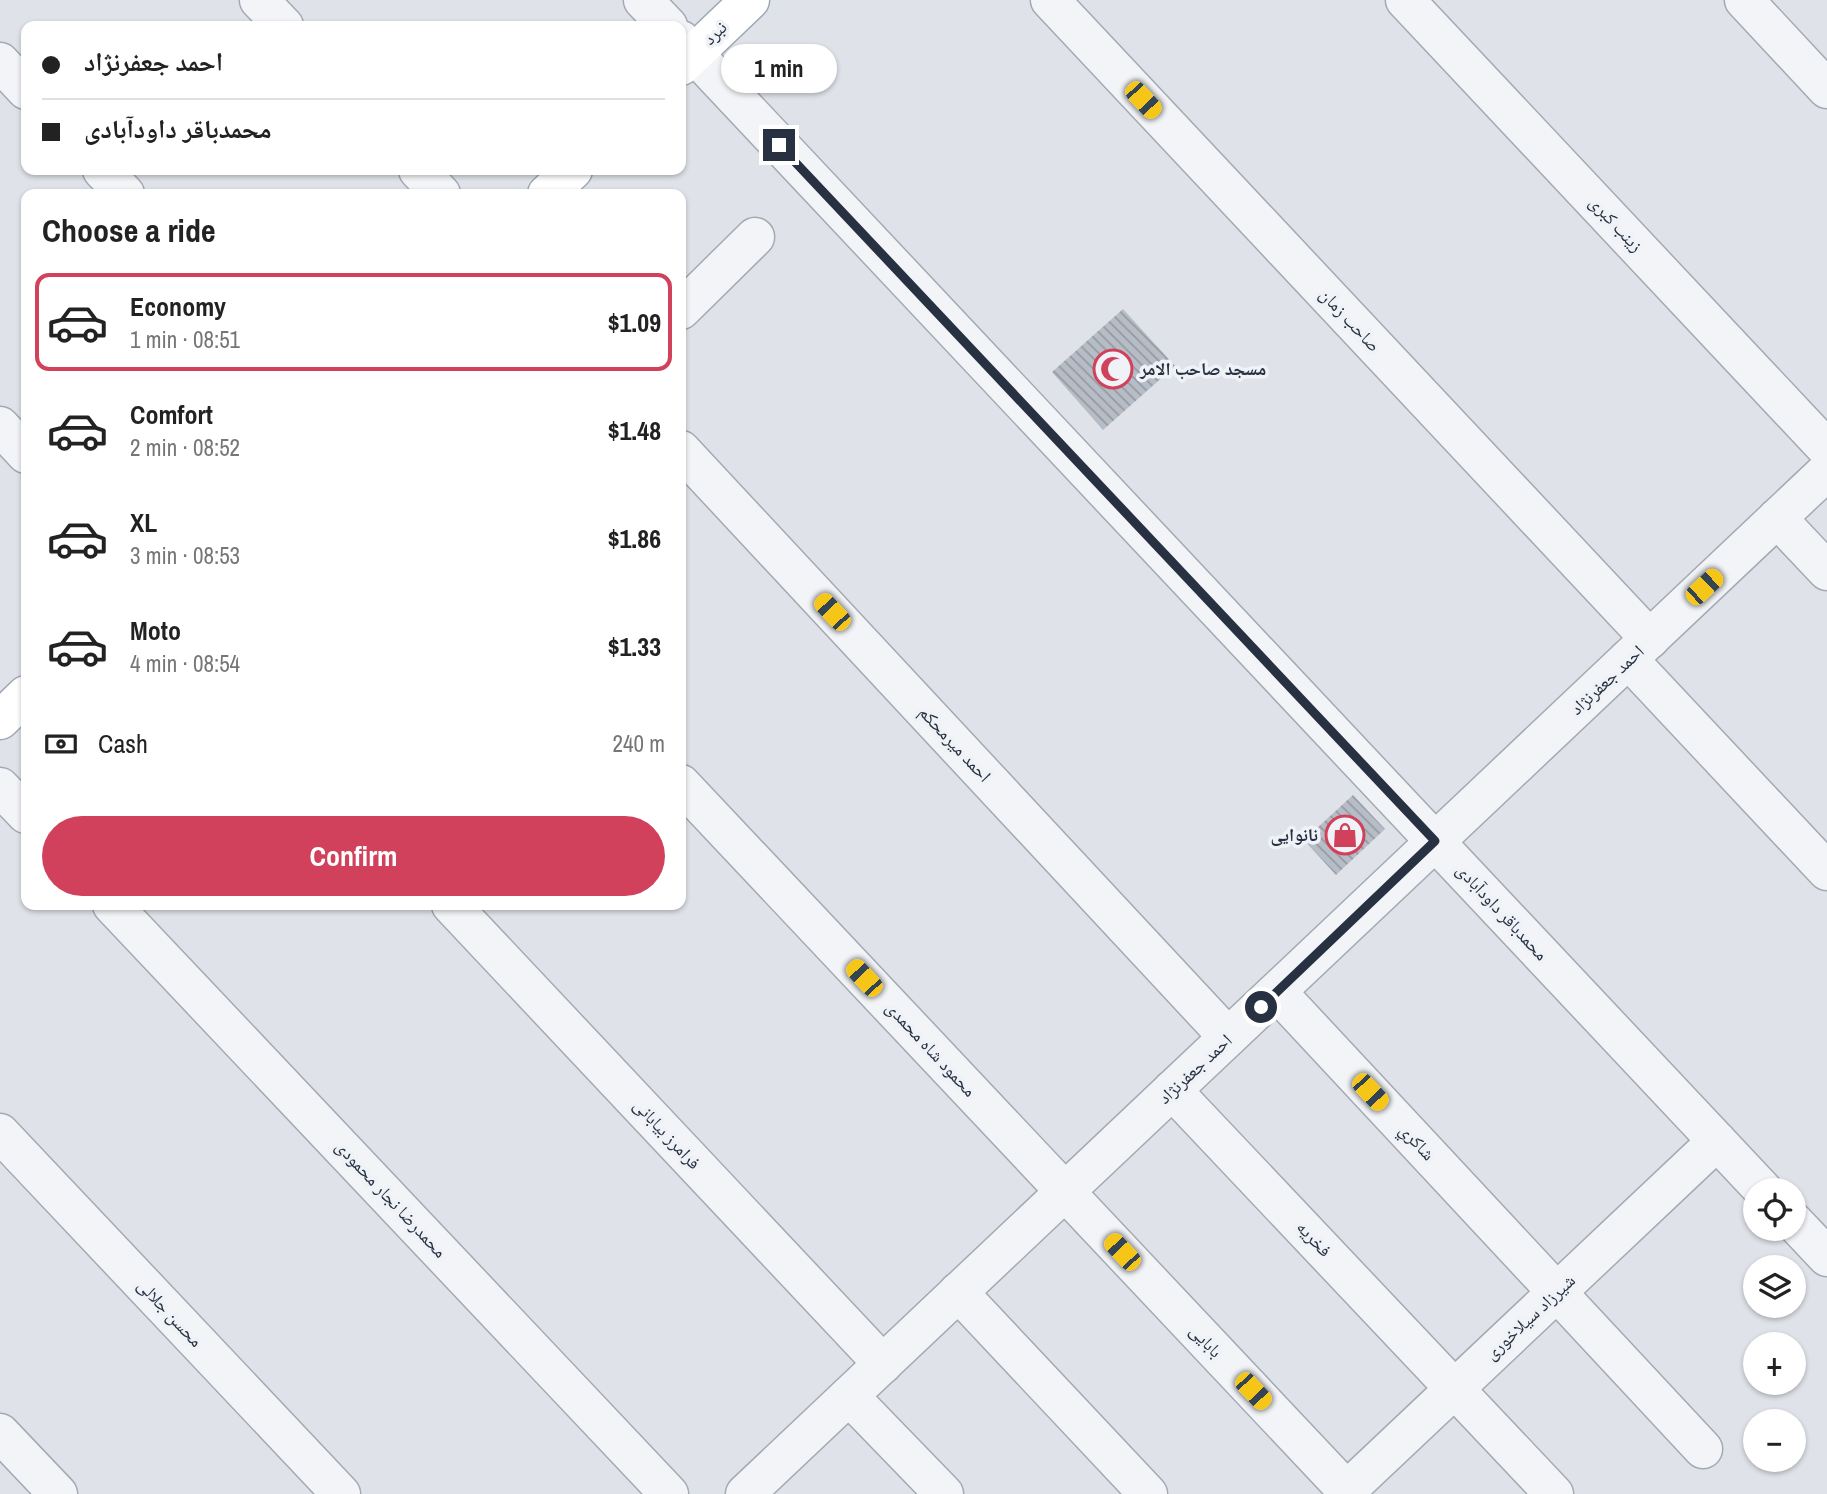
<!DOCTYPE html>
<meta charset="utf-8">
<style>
body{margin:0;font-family:"Archivo Narrow","Noto Naskh Arabic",sans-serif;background:#f2f2f2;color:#222;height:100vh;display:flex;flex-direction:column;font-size:26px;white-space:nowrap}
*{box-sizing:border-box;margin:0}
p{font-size:23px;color:#767676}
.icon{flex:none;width:38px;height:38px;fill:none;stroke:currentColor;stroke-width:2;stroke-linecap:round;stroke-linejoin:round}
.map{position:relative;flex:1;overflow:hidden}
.sheet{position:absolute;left:21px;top:189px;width:665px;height:721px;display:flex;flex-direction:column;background:#fff;border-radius:14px;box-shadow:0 2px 5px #0004}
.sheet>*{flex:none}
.top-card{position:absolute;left:21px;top:21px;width:665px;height:154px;border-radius:14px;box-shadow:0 2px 5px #0004;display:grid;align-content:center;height:154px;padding:0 21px;background:#fff}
.fabs{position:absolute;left:1743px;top:1178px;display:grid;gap:14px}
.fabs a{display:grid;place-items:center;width:63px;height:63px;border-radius:50%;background:#fff;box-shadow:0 2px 5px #0004;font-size:35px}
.end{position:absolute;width:32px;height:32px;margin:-16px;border:9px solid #283141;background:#fff;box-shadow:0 0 0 4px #fff}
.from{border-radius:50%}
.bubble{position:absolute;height:49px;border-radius:24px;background:#fff;box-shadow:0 2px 5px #0004;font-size:23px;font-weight:800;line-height:49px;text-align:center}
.car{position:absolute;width:21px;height:42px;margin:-21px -10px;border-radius:9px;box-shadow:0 0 5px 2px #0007;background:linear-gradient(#f5c518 24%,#345 0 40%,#f5c518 0 76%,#345 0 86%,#f5c518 0)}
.top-card b{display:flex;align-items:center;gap:24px;height:66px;font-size:26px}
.top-card b+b{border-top:2px solid #e0e0e0}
.top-card i{width:18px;height:18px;background:#222}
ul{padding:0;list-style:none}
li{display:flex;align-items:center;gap:21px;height:98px;margin:0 14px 10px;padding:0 7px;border:4px solid transparent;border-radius:14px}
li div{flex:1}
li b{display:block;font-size:26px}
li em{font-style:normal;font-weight:800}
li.current{border-color:#d1415b}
li>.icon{width:63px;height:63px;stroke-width:1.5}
h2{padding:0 21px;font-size:32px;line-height:84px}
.pay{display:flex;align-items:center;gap:18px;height:77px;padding:0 21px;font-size:26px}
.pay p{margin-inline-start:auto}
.cta{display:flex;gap:14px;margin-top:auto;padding:14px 21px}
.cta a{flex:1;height:80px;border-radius:42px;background:#d1415b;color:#fff;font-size:28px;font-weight:800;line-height:80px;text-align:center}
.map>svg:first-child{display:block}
.building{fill:url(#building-back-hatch)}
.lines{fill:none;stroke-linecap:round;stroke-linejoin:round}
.minor-casing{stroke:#a4aab3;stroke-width:41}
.major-casing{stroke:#9ea8b5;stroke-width:41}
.minor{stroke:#f2f4f7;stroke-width:38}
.major{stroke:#fff;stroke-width:38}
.route{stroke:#283141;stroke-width:9}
.labels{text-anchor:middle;stroke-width:7;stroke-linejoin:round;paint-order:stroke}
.street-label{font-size:18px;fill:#283141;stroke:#eff2f6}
.poi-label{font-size:18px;font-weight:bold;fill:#283141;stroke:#eff2f6;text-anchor:start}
</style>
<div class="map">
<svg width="1827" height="1494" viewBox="0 0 1827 1494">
<defs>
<pattern id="building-back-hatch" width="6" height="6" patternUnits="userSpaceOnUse" patternTransform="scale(1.75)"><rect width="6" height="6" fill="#b7bdc6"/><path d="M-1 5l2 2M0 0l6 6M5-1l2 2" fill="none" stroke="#959aa2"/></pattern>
</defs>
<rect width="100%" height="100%" fill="#dfe3e9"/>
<!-- building -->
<g class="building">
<polygon points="1123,309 1175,366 1103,430 1052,372"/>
<polygon points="1353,795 1385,829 1336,875 1304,840"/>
</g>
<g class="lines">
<defs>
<g id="minor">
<polyline points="259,0 284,26"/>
<polyline points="643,0 668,26"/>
<polyline points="1050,0 1650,639"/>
<polyline points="1405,0 1827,449"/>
<polyline points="1744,0 1827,89"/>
<polyline points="681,40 1763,1190"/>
<polyline points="0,62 26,90"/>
<polyline points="102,170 125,194"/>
<polyline points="418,170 441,194"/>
<polyline points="681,310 755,237"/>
<polyline points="0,426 26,454"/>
<polyline points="681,450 1228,1037"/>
<polyline points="1777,518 1827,571"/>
<polyline points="1628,659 1827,871"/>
<polyline points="681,784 1350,1494"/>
<polyline points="0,787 26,814"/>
<polyline points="112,905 669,1494"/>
<polyline points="451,905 883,1364"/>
<polyline points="1277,992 1703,1449"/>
<polyline points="1172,1090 1554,1494"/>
<polyline points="0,1133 341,1494"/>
<polyline points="1794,1222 1827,1257"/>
<polyline points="958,1292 1148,1494"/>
<polyline points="849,1396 944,1494"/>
<polyline points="0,1433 58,1494"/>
<polyline points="745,1494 1827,471"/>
<polyline points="1343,1494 1717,1141"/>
</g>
<g id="major">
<polyline points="681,66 750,0"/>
<polyline points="547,194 573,170"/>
<polyline points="0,720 26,695"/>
</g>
</defs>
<!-- minor casing -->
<use href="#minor" class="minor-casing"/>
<!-- major casing -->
<use href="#major" class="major-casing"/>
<!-- minor -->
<use href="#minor" class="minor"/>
<!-- major -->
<use href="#major" class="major"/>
</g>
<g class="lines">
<!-- route -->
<polyline class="route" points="779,145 1435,841 1261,1007"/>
</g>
<!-- icons -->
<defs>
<symbol id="mosque-ring" viewBox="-11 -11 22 22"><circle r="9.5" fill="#eff2f6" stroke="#d1415b" stroke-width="1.5"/><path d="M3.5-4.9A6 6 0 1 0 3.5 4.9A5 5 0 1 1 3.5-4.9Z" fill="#d1415b"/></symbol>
<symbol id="shop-ring" viewBox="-11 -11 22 22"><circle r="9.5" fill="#eff2f6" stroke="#d1415b" stroke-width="1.5"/><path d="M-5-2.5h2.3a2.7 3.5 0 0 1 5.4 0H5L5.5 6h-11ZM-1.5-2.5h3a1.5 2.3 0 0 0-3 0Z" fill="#d1415b"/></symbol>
</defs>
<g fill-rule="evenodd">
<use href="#mosque-ring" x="1091" y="347" width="44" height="44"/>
<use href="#shop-ring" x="1323" y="813" width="44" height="44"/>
</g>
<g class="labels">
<!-- street labels -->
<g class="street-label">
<text transform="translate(715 33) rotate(-44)" y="6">نبرد</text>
<text transform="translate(1616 224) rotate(47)" y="6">زینب کبری</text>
<text transform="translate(1350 320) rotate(47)" y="6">صاحب زمان</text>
<text transform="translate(1607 680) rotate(-43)" y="6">احمد جعفرنژاد</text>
<text transform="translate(955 744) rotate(47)" y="6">احمد میرمحکم</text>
<text transform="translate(1502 912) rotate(47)" y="6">محمدباقر داودآبادی</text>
<text transform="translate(931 1049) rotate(47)" y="6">محمود شاه محمدی</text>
<text transform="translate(1195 1069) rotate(-43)" y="6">احمد جعفرنژاد</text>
<text transform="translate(667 1134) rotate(47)" y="6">فرامرز بیابانی</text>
<text transform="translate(1417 1142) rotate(47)" y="6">شاكري</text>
<text transform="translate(391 1199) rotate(47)" y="6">محمدرضا نجار محمودی</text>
<text transform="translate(1314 1239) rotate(47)" y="6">فخریه</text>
<text transform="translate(170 1313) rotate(47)" y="6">محسن جلالی</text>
<text transform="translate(1530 1317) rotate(-43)" y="6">شیرزاد سیلاخوری</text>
<text transform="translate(1206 1341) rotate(47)" y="6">بابایی</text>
</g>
<!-- poi labels -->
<g class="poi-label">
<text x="1140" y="375">مسجد صاحب الامر</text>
<text x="1318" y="841" text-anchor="end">نانوایی</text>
</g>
</g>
</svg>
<div class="fabs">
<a><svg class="icon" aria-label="locate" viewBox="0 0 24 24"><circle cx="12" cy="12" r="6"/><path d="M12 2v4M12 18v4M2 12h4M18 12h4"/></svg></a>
<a><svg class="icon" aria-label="layers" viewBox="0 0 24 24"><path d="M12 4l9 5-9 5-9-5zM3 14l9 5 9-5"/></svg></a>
<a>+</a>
<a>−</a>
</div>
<i class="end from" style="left:1261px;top:1007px"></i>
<i class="end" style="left:779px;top:145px"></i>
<div class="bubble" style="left:721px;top:44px;width:116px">1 min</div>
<i class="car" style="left:1143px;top:100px;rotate:137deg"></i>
<i class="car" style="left:1704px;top:587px;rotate:47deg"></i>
<i class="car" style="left:832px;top:612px;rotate:317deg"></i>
<i class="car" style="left:864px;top:978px;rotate:317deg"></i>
<i class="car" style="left:1370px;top:1092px;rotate:137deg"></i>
<i class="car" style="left:1122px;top:1252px;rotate:317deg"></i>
<i class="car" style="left:1253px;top:1391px;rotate:137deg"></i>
<div class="top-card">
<b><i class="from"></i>احمد جعفرنژاد</b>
<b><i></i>محمدباقر داودآبادی</b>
</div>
<section class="sheet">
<h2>Choose a ride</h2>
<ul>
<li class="current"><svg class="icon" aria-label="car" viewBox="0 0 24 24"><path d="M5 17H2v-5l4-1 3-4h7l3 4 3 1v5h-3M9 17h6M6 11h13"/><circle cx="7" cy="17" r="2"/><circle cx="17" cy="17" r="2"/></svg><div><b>Economy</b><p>1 min · 08:51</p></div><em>$1.09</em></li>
<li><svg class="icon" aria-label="car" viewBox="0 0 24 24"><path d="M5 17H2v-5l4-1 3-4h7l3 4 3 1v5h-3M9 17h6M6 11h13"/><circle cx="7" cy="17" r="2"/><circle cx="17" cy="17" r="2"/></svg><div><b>Comfort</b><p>2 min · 08:52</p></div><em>$1.48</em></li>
<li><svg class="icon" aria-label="car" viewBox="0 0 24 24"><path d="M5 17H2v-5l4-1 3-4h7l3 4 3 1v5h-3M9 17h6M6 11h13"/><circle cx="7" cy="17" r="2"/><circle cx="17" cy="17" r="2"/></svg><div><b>XL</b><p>3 min · 08:53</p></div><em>$1.86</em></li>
<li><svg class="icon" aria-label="car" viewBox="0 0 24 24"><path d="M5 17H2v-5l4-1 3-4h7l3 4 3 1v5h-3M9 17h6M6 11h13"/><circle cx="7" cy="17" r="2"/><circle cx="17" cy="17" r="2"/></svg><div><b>Moto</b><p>4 min · 08:54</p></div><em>$1.33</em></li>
</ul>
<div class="pay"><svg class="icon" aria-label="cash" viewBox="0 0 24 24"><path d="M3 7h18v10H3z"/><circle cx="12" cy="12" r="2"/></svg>Cash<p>240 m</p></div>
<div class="cta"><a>Confirm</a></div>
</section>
</div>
